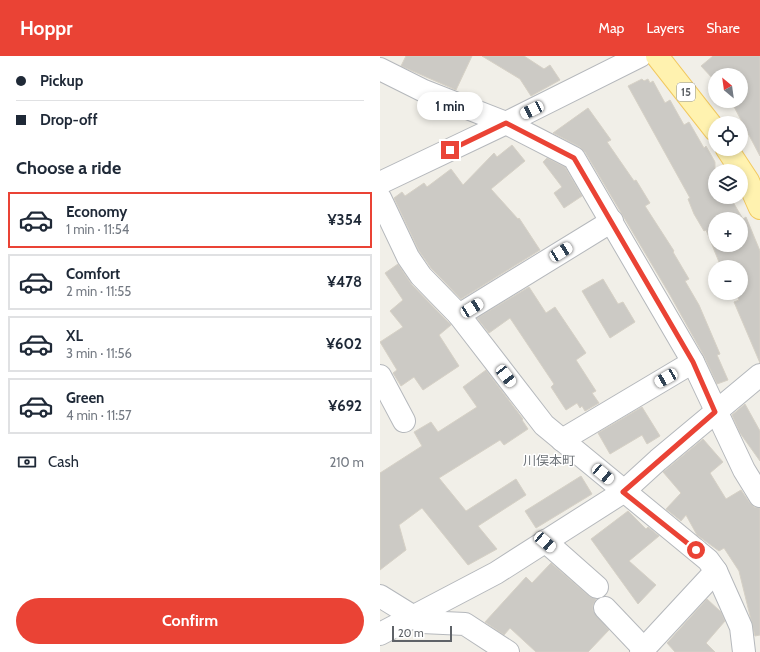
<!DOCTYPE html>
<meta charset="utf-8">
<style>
body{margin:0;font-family:Cabin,"Noto Sans JP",sans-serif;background:#f2f2f3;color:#1f2937;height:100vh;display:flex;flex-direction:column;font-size:15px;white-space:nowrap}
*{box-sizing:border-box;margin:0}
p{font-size:13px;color:#747a83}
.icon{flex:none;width:22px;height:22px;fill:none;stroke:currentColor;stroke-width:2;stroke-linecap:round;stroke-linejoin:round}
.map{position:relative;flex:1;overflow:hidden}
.panel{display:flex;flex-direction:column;background:#fff;width:380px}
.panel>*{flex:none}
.hud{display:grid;align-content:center;height:88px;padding:0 16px;background:#fff}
.needle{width:26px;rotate:331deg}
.buttons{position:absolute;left:328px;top:12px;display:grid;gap:8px}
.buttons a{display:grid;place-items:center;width:40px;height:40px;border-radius:50%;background:#fff;box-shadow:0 2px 6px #0003;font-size:20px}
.scale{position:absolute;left:12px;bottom:10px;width:60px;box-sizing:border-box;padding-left:4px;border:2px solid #5f6368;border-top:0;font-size:11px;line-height:14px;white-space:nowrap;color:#5f6368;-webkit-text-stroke:3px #fff;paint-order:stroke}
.end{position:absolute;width:18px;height:18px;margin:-9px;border:5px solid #ea4335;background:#fff;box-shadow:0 0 0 2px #fff}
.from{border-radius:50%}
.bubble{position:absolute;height:28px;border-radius:14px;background:#fff;box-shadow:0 2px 6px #0003;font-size:13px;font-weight:700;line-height:28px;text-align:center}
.car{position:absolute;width:12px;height:24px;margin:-12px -6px;border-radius:5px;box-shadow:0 0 3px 1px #0007;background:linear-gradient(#fff 24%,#345 0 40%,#fff 0 76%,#345 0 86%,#fff 0)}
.hud b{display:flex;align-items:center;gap:14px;height:38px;font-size:15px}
.hud b+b{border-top:1px solid #e0e1e3}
.hud i{width:10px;height:10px;background:#1f2937}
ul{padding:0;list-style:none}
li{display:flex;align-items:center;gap:12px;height:56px;margin:0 8px 6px;padding:0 8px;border:2px solid #e0e1e3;border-radius:0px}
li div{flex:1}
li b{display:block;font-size:15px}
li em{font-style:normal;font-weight:700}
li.on{border-color:#ea4335}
li>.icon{width:36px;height:36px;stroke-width:1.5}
h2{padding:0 16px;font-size:18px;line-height:48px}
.pay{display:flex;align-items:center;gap:10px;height:44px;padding:0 16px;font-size:15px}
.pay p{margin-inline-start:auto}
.action{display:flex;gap:8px;margin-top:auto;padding:8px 16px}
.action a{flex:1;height:46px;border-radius:24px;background:#ea4335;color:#fff;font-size:16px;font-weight:700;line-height:46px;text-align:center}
header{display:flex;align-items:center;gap:24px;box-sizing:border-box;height:56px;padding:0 20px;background:#ea4335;color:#fff}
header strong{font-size:19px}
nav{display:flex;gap:22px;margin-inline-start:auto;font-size:14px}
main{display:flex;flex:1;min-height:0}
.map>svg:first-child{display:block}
.building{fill:#cccac5;stroke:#d6d1c6;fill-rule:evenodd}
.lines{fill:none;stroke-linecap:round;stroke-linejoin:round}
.minor-casing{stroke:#b5b8bc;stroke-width:24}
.major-casing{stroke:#f2c960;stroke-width:24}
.minor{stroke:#fff;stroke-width:22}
.major{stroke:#fff2af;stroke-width:22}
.route{stroke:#ea4335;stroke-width:5}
.labels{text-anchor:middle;stroke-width:3;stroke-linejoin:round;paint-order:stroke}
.shield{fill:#fff;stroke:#8f9295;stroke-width:1}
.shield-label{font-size:11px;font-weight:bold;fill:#5f6368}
.neighbourhood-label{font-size:13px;fill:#70757a;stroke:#fff}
</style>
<header>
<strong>Hoppr</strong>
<nav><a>Map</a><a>Layers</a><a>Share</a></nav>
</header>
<main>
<section class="panel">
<div class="hud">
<b><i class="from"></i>Pickup</b>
<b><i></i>Drop-off</b>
</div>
<h2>Choose a ride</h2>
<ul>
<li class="on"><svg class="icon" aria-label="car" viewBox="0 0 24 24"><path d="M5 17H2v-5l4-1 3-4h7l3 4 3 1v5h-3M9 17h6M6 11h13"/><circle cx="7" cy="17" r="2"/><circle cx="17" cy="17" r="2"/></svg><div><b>Economy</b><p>1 min · 11:54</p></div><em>¥354</em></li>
<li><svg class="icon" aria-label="car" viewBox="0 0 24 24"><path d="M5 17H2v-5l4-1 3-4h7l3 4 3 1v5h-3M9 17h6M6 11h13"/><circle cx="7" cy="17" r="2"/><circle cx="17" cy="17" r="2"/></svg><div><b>Comfort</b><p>2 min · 11:55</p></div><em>¥478</em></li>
<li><svg class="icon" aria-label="car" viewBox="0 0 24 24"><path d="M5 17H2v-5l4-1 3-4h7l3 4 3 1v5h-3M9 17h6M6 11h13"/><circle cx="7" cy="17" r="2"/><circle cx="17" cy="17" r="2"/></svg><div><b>XL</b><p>3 min · 11:56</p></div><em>¥602</em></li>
<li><svg class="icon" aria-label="car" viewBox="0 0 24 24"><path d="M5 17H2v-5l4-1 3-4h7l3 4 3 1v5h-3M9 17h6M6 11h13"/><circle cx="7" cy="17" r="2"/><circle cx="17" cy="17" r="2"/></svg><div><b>Green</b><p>4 min · 11:57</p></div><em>¥692</em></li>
</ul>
<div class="pay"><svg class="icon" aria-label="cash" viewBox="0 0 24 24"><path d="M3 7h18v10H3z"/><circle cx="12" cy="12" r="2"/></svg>Cash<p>210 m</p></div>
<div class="action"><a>Confirm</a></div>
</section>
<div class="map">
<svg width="380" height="596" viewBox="0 0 380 596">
<rect width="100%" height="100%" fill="#f1efe8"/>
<!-- building -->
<g class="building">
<polygon points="26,0 92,0 76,34 21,10"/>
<polygon points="102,0 144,0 164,13 170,9 180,24 151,40 140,23"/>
<polygon points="333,0 380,0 380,100 351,45 361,45 361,19 335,19 335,25 321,10"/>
<path d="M262,23L264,25L268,23L270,27L273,25L285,47L290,44L304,69L309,66L324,92L326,90L335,106V141H350L363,163L366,161L380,195V307L354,246L359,244L356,237H361V211H341L326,174L324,175L314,158L308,143L310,142L248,30ZM335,163H361V189H335Z"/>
<polygon points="208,52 231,84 227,86 254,125 256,124 270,147 265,150 294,195 293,196 309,223 305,225 319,249 340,298 337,299 348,324 337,328 324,300 290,239 205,96 200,91 173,77"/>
<polygon points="132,89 145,105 111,133 138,163 139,162 160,194 81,243 51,212 39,195 14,142 22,136 25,140 44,127 47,131 71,113 83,129 114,97 117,101"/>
<polygon points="167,102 185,111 202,140 184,152 174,137 182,131 163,106"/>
<polygon points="18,208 32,229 71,269 59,279 79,310 43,334 34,321 21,330 13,317 17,314 0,286 23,271 10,255 23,244 5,217"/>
<polygon points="223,223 238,248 243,246 255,266 230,282 202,235"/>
<polygon points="149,231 166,257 175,251 206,297 196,304 216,335 212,337 219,347 205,355 202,350 200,352 197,347 186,354 171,331 174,328 130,262 109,277 97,262"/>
<polygon points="106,314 143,363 142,364 148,373 124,389 120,384 59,422 86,455 136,423 146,439 98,470 117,493 88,509 42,452 19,469 26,494 0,514 0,417 42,390 34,376 51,366 58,376 97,351 83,331"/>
<polygon points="365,348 380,375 380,405 360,377 352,359"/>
<polygon points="262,351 280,380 267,388 262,379 230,398 218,377"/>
<polygon points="323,383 343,406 330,417 346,443 361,434 370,447 374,451 380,452 380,579 375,580 359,515 344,492 339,495 317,479 306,459 301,465 286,453 301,437 283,416"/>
<polygon points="201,420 212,438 156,472 145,455"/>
<polygon points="248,455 266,473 268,471 279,480 249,505 276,529 258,548 211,483"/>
<polygon points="171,507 209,540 216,543 213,549 213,555 229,574 208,596 156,596 130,572 124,579 105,566 146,521 152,527"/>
<polygon points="327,543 341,556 345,565 326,587 335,596 295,596 287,587"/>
</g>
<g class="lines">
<defs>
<g id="minor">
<polyline points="0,13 44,35 126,67 194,102 313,306 364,414 380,440"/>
<polyline points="0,127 126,67 260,0"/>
<polyline points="0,142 28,201 41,220 79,259 164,369 328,504 336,515 361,571 364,596"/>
<polyline points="79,259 232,165"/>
<polyline points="0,320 24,365"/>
<polyline points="182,384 313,306"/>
<polyline points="165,485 217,531"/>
<polyline points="0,540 42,566 85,568 128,596"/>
<polyline points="225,552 264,593"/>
<polyline points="0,578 116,517 243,436 278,404 380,319"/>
<polyline points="261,596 336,515"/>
</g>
<g id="major">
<polyline points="277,0 335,74"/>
<polyline points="347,93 368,125 380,152"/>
</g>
</defs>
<!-- minor casing -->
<use href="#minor" class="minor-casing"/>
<!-- major casing -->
<use href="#major" class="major-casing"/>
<!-- minor -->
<use href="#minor" class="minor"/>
<!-- major -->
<use href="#major" class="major"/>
</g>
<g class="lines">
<!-- route -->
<polyline class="route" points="70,94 126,67 194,102 313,306 335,356 243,436 316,494"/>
</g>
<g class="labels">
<!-- shield labels -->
<rect class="shield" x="297" y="27" width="18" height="18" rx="3"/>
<g class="shield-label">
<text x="306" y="40">15</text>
</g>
<!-- neighbourhood labels -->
<g class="neighbourhood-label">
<text x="169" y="409">川俣本町</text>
</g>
</g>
</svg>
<div class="buttons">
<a><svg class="needle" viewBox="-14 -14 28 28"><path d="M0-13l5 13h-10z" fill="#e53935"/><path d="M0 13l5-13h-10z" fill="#747a83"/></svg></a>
<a><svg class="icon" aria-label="locate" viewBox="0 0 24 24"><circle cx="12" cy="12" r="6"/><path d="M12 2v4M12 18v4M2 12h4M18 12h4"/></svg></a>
<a><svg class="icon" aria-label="layers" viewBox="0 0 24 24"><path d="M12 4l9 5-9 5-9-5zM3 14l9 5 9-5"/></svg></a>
<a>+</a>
<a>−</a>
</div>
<div class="scale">20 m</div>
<i class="end from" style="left:316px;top:494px"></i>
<i class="end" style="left:70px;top:94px"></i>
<div class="bubble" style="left:37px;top:36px;width:66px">1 min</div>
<i class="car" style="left:152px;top:54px;rotate:244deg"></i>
<i class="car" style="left:181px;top:196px;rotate:58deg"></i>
<i class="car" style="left:92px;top:252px;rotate:58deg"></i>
<i class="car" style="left:126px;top:320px;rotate:142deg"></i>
<i class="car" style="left:286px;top:322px;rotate:240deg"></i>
<i class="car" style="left:223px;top:418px;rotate:130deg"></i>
<i class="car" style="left:165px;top:486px;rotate:131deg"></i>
</div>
</main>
